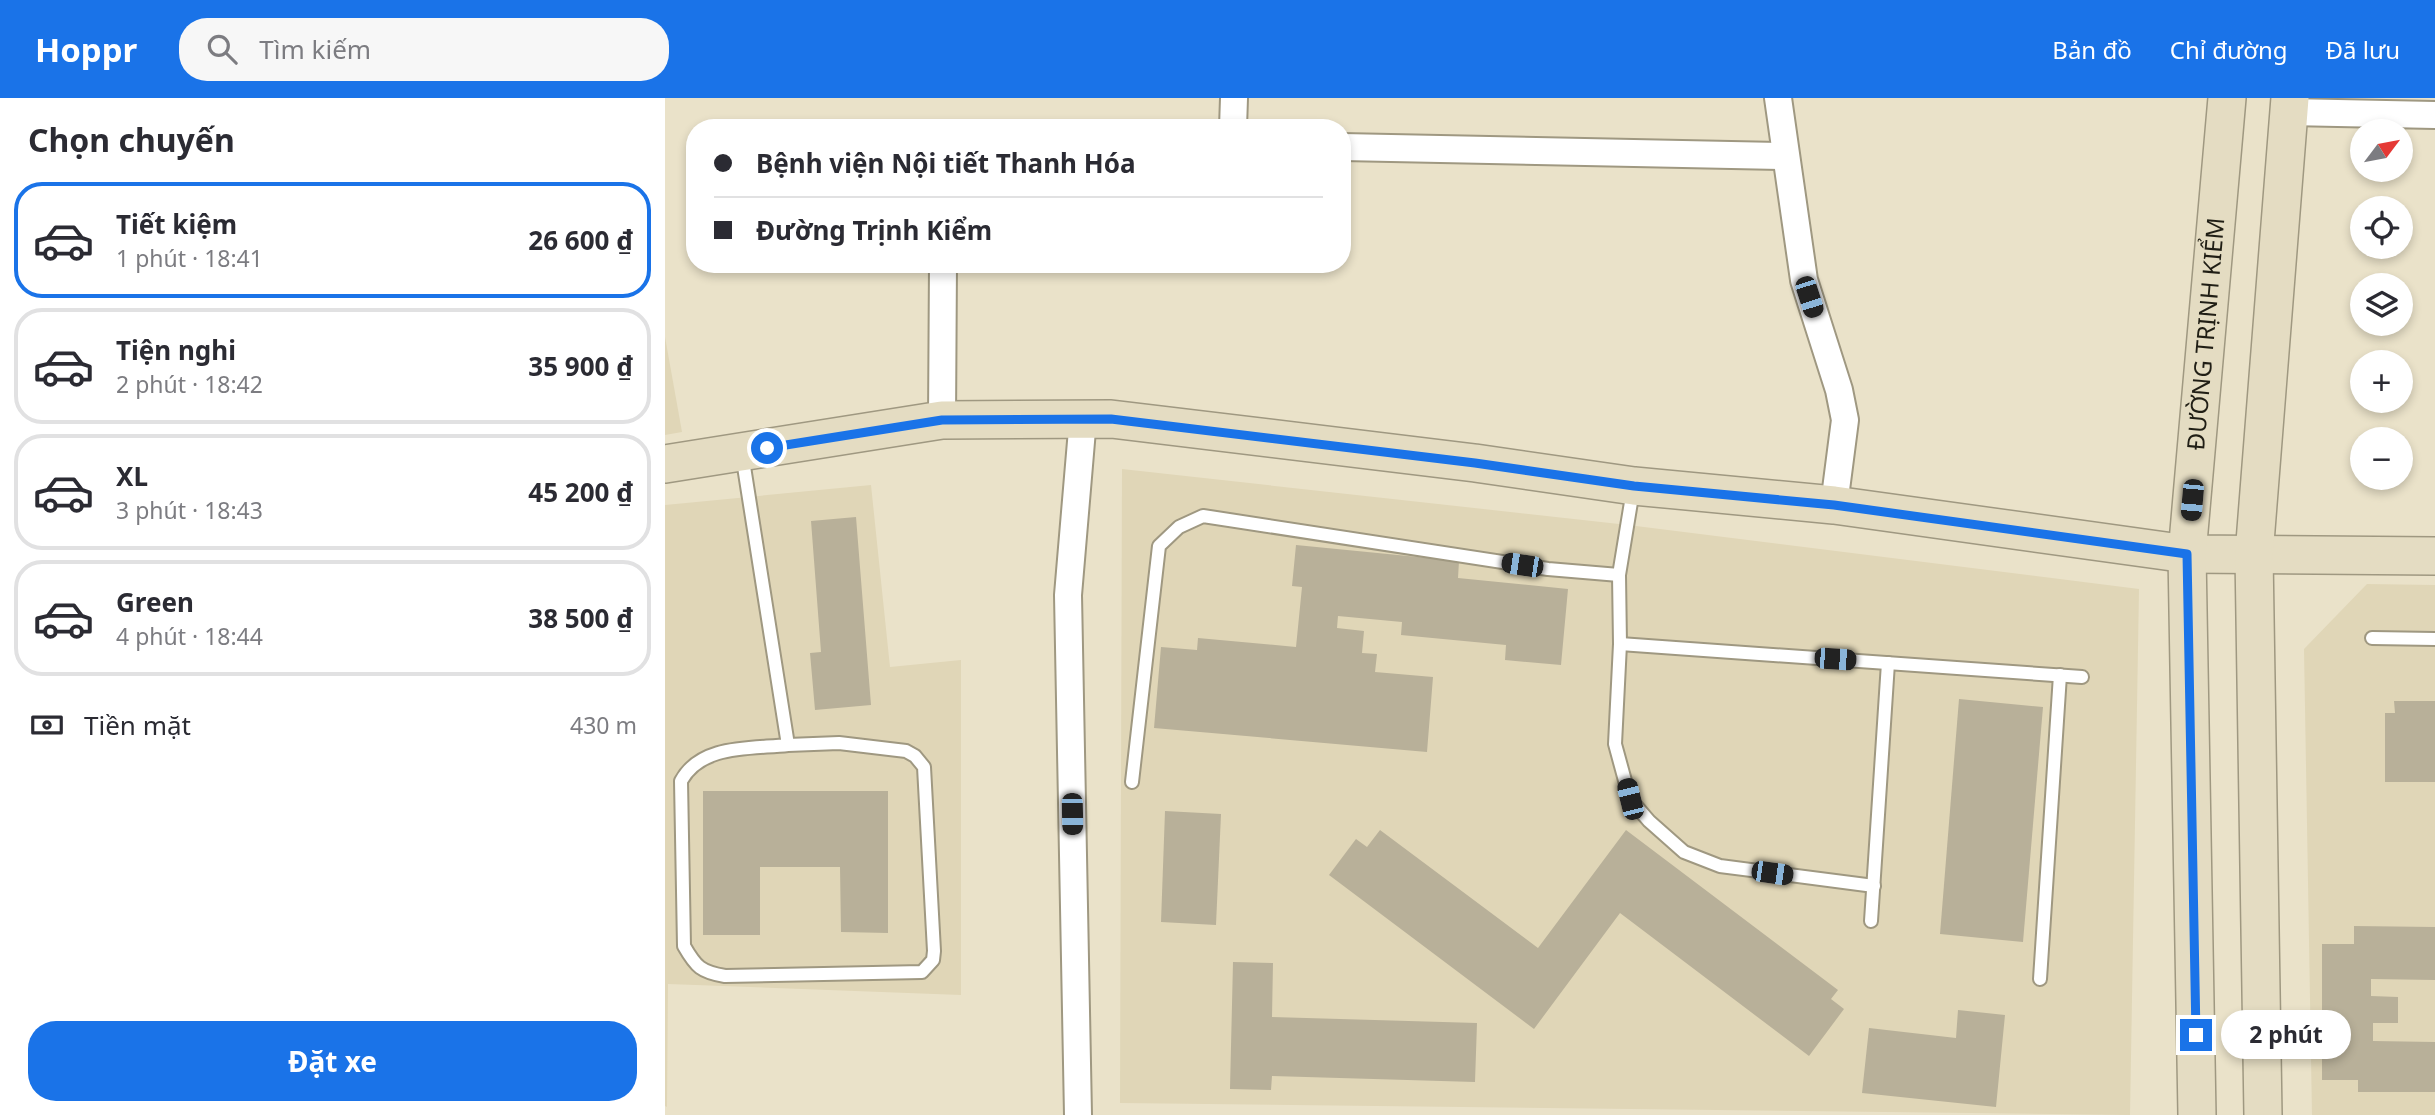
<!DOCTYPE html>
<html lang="vi">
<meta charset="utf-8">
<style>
body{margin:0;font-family:"Noto Sans",sans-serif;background:#f7f7f7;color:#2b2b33;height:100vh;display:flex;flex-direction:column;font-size:26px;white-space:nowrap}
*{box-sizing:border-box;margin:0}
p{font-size:23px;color:#7c7c81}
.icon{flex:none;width:38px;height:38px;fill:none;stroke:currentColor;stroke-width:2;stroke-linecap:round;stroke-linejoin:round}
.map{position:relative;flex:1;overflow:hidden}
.drawer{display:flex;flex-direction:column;background:#fff;width:665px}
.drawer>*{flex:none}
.top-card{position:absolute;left:21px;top:21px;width:665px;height:154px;border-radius:28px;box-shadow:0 4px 10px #0003;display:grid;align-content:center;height:154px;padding:0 28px;background:#fff}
.needle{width:46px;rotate:58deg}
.controls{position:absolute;left:1685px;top:21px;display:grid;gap:14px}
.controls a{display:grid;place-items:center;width:63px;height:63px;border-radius:50%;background:#fff;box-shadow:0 4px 10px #0003;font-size:35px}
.end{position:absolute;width:32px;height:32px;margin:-16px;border:9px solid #1a73e8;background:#fff;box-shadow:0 0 0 4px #fff}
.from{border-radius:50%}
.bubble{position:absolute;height:49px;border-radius:24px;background:#fff;box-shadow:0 4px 10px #0003;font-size:23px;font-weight:700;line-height:49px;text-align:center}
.car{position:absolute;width:21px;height:42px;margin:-21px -10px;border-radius:9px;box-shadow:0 0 5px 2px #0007;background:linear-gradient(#222 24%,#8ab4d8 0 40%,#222 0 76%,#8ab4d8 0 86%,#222 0)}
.top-card b{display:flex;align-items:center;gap:24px;height:66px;font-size:26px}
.top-card b+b{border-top:2px solid #e1e1e2}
.top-card i{width:18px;height:18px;background:#2b2b33}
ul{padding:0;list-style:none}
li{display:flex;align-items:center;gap:21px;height:116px;margin:0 14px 10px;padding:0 14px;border:4px solid #e1e1e2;border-radius:28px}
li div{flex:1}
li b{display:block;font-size:26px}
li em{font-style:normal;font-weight:700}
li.selected{border-color:#1a73e8}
li>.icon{width:63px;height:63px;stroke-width:1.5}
h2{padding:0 28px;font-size:32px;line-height:84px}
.pay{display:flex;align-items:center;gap:18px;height:77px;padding:0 28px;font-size:26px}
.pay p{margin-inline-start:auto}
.primary-button{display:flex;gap:14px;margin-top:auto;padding:14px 28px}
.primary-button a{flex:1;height:80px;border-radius:28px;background:#1a73e8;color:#fff;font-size:28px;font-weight:700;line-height:80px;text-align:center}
header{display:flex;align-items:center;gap:42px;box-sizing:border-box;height:98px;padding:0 35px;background:#1a73e8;color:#fff}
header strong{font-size:33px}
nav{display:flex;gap:38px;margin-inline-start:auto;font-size:24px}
.search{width:490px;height:63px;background:#f7f7f7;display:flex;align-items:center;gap:18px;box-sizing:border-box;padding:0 24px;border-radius:28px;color:#7c7c81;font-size:26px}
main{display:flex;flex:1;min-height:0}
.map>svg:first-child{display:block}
.built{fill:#e0d6b7}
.building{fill:#b8b099}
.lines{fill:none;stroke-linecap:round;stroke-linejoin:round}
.service-casing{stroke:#9f9881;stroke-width:16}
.minor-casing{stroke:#9f9881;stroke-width:30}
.secondary-casing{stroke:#9f9881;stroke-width:40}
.service{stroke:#fff;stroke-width:12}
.minor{stroke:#fff;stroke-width:26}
.secondary{stroke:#e4dcc2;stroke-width:37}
.route{stroke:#1a73e8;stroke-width:9}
.labels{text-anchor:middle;stroke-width:5;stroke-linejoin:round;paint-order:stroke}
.street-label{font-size:24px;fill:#201e15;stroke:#fff}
</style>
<header>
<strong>Hoppr</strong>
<div class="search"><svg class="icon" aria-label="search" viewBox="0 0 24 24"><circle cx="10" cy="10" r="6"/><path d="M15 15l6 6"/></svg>Tìm kiếm</div>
<nav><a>Bản đồ</a><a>Chỉ đường</a><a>Đã lưu</a></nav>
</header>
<main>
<section class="drawer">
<h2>Chọn chuyến</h2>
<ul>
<li class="selected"><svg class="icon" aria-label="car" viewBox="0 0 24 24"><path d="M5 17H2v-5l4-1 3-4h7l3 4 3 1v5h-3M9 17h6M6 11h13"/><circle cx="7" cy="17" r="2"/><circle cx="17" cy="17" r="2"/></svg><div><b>Tiết kiệm</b><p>1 phút · 18:41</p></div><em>26 600 ₫</em></li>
<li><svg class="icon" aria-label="car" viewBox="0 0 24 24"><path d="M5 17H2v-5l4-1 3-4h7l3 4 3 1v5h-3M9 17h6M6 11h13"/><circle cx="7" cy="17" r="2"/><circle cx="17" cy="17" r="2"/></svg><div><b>Tiện nghi</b><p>2 phút · 18:42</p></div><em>35 900 ₫</em></li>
<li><svg class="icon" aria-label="car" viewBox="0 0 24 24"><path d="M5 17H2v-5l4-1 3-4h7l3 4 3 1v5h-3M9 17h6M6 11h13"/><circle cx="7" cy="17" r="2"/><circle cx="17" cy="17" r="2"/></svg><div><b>XL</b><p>3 phút · 18:43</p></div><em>45 200 ₫</em></li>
<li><svg class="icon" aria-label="car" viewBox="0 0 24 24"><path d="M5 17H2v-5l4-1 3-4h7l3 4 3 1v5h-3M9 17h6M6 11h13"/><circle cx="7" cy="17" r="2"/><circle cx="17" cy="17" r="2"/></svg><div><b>Green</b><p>4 phút · 18:44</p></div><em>38 500 ₫</em></li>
</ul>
<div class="pay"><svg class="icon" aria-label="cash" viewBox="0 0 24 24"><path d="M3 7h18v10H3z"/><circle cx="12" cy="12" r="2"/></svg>Tiền mặt<p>430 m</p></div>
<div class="primary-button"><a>Đặt xe</a></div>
</section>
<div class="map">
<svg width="1770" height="1017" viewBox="0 0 1770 1017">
<rect width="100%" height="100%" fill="#eae2c9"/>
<!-- built -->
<g class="built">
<polygon points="0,239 17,334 0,337"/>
<polygon points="457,371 963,427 1474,491 1465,1017 455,1005"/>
<polygon points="206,387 225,569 296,562 296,897 3,886 2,1009 0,1008 0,407"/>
<polygon points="1702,486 1770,487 1770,1017 1647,1017 1639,551"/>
</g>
<!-- building -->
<g class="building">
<polygon points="191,419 206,607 150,612 145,555 156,554 146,423"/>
<polygon points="631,447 794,463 793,480 903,491 896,567 840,562 841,547 736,537 737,524 673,518 672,530 699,533 697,555 712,556 710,574 768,579 762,654 489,630 496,549 532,552 533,540 631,549 637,489 627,488"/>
<polygon points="1294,601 1378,609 1358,844 1275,836"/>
<polygon points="1729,603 1770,603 1770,684 1720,684 1720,615 1730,615"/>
<polygon points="38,693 223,693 223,835 176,834 175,769 95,769 95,837 38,837"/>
<polygon points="500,713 556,716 551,827 496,824"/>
<polygon points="715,732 873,850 961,732 1173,892 1166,901 1179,911 1144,958 955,815 869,931 664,777 691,741 702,749"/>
<polygon points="1689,828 1770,829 1770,882 1706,881 1706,898 1733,899 1733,925 1708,925 1708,943 1770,944 1770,994 1693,994 1693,982 1657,982 1657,846 1689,846"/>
<polygon points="568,864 608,865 607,919 812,925 810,984 607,978 606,992 565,991"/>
<polygon points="1293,912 1340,917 1331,1009 1197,995 1204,930 1291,940"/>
</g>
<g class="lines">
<defs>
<g id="service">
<path d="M77,356L123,647L174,645L241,653L250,658L259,669L269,853L268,862L257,874L60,878C36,874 31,869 19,848L16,683C36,646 86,651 123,647"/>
<polyline points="968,392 954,477 955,546 950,646 965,701 984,723 1019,754 1055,768 1209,788"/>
<polyline points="1707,540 1770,541"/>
<polyline points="955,546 1417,579"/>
<polyline points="467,684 494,448 514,429 538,418 883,471 954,477"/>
<polyline points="1206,823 1223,565"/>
<polyline points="1375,881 1395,577"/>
</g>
<g id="minor">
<polyline points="1113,0 1139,182 1174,292 1180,322 1169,407"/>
<polyline points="1624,14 1770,17"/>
<polyline points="568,30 569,0"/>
<polyline points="677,49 1120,58"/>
<polyline points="277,322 278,166"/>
<polyline points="413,1017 403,497 418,320"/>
</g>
<g id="secondary">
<polyline points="0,366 277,322 446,321 810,365 969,388 1169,407 1522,456 1770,458"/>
<path id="s1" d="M1532,1017L1522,456L1562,0"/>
<polyline points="1598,1017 1589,457 1625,0"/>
</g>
</defs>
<!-- service casing -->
<use href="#service" class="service-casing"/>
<!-- minor casing -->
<use href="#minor" class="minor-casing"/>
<!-- secondary casing -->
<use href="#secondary" class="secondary-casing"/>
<!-- service -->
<use href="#service" class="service"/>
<!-- minor -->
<use href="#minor" class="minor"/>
<!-- secondary -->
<use href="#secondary" class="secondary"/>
</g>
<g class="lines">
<!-- route -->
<polyline class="route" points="102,350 277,322 446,321 810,365 969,388 1169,407 1522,456 1531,937"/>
</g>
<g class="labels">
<!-- street labels -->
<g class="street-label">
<text dy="8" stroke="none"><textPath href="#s1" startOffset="782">ĐƯỜNG TRỊNH KIỂM</textPath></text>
</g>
</g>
</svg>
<div class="controls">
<a><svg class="needle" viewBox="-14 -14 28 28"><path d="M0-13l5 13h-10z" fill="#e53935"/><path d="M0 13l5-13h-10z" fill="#7c7c81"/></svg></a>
<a><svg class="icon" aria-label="locate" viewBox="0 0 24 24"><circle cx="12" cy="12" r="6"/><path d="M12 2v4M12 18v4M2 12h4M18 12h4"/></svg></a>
<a><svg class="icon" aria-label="layers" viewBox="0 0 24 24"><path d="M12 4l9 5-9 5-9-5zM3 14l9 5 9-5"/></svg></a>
<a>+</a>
<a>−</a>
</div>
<i class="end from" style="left:102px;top:350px"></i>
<i class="end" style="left:1531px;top:937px"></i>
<div class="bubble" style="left:1556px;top:912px;width:130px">2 phút</div>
<i class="car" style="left:1144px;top:199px;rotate:162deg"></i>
<i class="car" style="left:1527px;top:402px;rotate:185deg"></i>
<i class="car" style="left:857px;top:467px;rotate:279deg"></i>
<i class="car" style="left:1170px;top:561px;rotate:94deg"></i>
<i class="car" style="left:965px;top:701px;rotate:346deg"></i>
<i class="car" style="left:407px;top:716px;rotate:179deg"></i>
<i class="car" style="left:1107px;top:775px;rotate:98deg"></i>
<div class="top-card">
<b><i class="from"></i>Bệnh viện Nội tiết Thanh Hóa</b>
<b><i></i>Đường Trịnh Kiểm</b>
</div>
</div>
</main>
